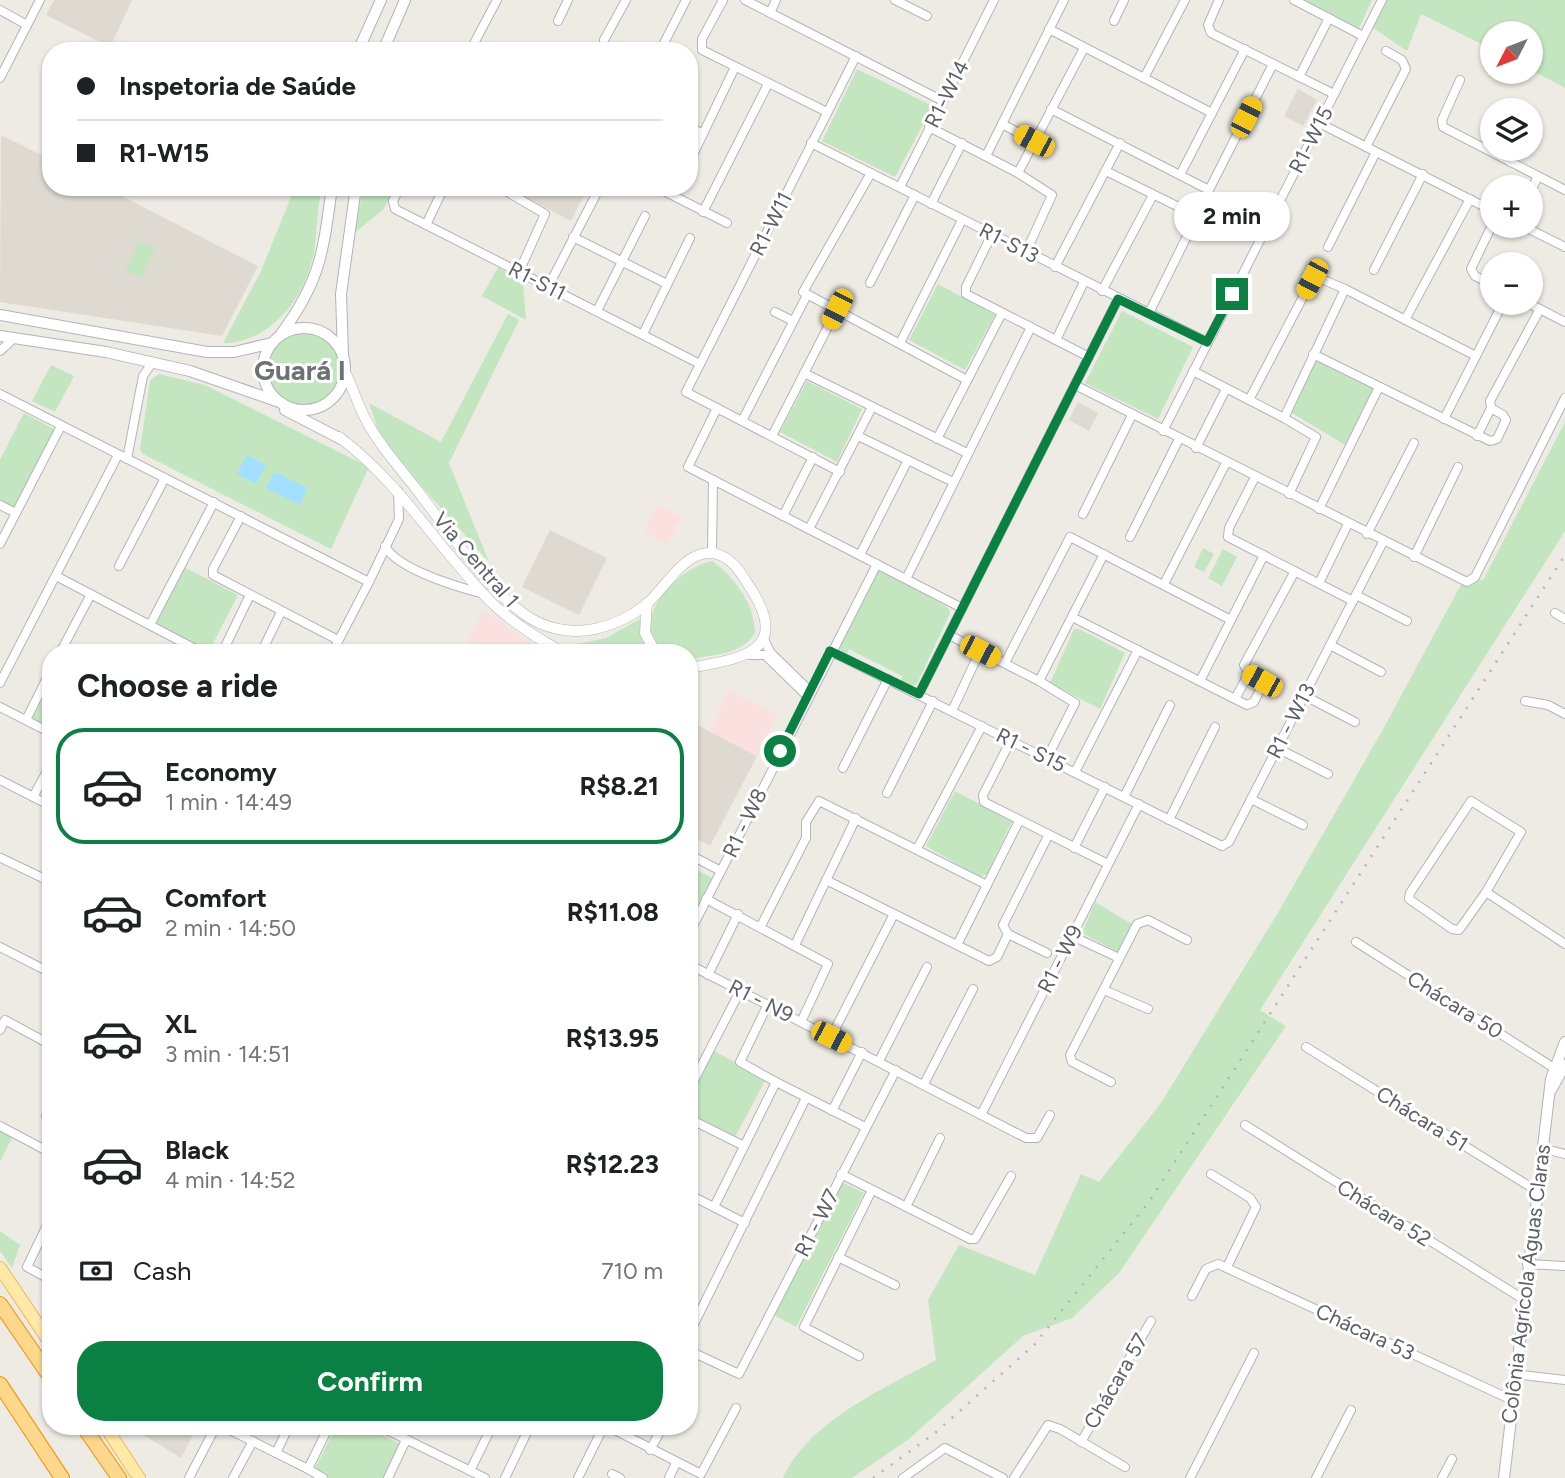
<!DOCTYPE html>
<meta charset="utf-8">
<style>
body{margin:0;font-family:Figtree,sans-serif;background:#f6f6f6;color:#202124;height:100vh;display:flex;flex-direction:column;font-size:26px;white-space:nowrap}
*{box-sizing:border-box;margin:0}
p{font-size:23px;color:#757577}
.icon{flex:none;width:38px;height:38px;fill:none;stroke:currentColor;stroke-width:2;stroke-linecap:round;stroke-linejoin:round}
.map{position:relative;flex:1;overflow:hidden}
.panel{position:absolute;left:42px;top:644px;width:656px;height:791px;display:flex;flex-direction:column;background:#fff;border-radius:28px;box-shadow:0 2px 5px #0004}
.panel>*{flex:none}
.hud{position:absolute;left:42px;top:42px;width:656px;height:154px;border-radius:28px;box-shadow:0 2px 5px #0004;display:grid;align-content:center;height:154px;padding:0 35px;background:#fff}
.needle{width:46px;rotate:228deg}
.fabs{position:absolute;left:1480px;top:21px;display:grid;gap:14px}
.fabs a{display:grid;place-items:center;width:63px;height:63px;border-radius:50%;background:#fff;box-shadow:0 2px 5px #0004;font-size:35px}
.end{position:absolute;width:32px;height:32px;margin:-16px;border:9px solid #0b8043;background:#fff;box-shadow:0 0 0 4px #fff}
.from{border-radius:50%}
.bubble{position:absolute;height:49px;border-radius:24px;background:#fff;box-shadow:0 2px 5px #0004;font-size:23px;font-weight:700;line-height:49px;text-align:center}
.car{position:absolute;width:21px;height:42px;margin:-21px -10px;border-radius:9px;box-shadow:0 0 5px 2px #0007;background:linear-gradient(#f5c518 24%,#345 0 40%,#f5c518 0 76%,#345 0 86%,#f5c518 0)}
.hud b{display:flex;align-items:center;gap:24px;height:66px;font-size:26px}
.hud b+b{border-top:2px solid #e0e0e0}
.hud i{width:18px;height:18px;background:#202124}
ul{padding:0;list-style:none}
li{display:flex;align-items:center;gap:21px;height:116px;margin:0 14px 10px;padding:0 21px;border:4px solid transparent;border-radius:28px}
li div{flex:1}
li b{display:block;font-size:26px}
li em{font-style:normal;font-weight:700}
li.current{border-color:#0b8043}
li>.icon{width:63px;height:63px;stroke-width:1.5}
h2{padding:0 35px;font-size:32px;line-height:84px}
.pay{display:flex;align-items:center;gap:18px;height:77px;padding:0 35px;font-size:26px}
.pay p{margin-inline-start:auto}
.primary-button{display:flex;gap:14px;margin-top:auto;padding:14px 35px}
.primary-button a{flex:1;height:80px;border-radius:28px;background:#0b8043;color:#fff;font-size:28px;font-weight:700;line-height:80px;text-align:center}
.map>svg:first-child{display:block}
.education{fill:#dedad2}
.medical{fill:#fbe0e0}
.green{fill:#c3e6c0}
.water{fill:#a3dfff}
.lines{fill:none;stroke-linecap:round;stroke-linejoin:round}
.minor-casing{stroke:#b1b5b9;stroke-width:10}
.tertiary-casing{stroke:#b1b5b9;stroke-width:11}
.secondary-casing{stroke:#b0b4b9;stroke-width:12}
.primary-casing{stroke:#f2ba59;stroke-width:14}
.motorway-casing{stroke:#f29200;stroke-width:16}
.minor{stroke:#fff;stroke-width:8}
.tertiary{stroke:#fff;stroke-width:10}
.secondary{stroke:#fff;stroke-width:10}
.primary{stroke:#ffe9a8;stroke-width:12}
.motorway{stroke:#fdd78c;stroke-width:14}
.rail{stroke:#b3b4b4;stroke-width:2.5;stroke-dasharray:2 9;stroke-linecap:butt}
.route{stroke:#0b8043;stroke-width:9}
.labels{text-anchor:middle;stroke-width:6;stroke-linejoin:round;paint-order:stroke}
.street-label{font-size:21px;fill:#5c6064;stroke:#fff}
.district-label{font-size:28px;font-weight:bold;fill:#6d7276;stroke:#fff}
</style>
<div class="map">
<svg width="1565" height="1478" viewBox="0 0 1565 1478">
<rect width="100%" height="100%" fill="#eeebe4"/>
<!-- education -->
<g class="education">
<polygon points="54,0 132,0 110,47 46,15"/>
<polygon points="1298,89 1317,100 1303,126 1284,116"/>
<polygon points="1,135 51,160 51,187 104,187 258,266 222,336 0,302"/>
<polygon points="523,187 588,187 571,221 520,194"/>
<polygon points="1078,402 1098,413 1089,431 1069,420"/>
<polygon points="550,530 607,558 579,615 522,587"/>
<polygon points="690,721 757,756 710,846 690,835"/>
<polygon points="129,1426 198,1426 181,1458"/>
</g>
<!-- medical -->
<g class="medical">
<polygon points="658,504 682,518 667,544 644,531"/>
<polygon points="483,611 520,635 549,653 462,653"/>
<polygon points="729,690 777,715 757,756 710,732"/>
</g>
<!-- green -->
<g class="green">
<polygon points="1300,0 1372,0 1358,30"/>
<polygon points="1387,0 1565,0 1565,88 1531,70 1531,33 1493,33 1493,50 1421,14 1407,51 1373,28"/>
<polygon points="857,69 933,106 895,177 822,141"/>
<path d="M285,187H322C317,208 317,230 314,251C307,296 271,343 223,343L261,271L293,192Z"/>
<polygon points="364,187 396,187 383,210 353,234"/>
<polygon points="139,241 155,249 141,278 125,271"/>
<polygon points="498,267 523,282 526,320 482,296"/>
<polygon points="938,284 995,315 965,370 909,340"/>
<polygon points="1122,311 1193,347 1158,419 1085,383"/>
<polygon points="508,314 519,320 449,463 489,562 382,442 369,403 441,442"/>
<circle cx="304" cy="369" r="36"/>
<polygon points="1319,355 1380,388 1347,446 1287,410"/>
<polygon points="51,365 74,376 55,412 32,401"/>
<polygon points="159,374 205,385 369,467 331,549 143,454 140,450 150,380"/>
<polygon points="807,381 862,409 837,462 780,432"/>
<polygon points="24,413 56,430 15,509 0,502 0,460"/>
<path d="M1565,422V531L1260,1010L1286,1026L1119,1273L1072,1318L1023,1336L909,1439L852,1478H783C809,1421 883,1389 936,1360L928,1300L959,1245L1035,1275L1081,1174L1099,1182L1161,1103L1279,911L1382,731L1464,579L1483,580Z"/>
<polygon points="1203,548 1214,554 1204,572 1194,567"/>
<polygon points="1223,549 1237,557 1222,586 1208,578"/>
<path d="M712,561C735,577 755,605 755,633C742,655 712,655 690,659V653H662C625,622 679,567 712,561Z"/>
<polygon points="184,567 238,595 209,651 155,623"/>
<polygon points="876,569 901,579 948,608 950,613 917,684 911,686 901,681 902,676 849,649 846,655 838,647"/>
<polygon points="640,619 640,630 648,653 585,653 568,646 606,638"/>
<polygon points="1074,629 1079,629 1125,653 1100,709 1050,683"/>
<polygon points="51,681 51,728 32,719"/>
<polygon points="955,791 1012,821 987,874 980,877 926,846"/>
<polygon points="690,866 712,878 690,921"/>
<polygon points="1095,902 1132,924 1118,952 1082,933"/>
<polygon points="714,1051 766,1079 734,1139 690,1115 690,1097"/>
<polygon points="0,1126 14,1134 0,1162"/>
<polygon points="841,1182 864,1193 796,1327 774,1315"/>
<polygon points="0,1231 20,1245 12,1268 0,1251"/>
<polygon points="336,1426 364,1426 400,1444 383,1478 327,1478 314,1471"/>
</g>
<!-- water -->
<g class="water">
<polygon points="247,455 266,465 256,484 237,474"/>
<polygon points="274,472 308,488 300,505 266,488"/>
</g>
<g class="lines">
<defs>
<g id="minor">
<polyline points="723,0 702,39 702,50 827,112"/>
<polyline points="745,0 943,101"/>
<polyline points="895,0 927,16"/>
<polyline points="1219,0 1208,25 1211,33 1334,94"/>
<polyline points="1294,0 1363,36"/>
<polyline points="0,10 27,25"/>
<polyline points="770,13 776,0"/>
<polyline points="558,21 568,0"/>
<polyline points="1114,21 1124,0"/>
<polyline points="1049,29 1212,113"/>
<polyline points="604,40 626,0"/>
<polyline points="470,51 497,0"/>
<polyline points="660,51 686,0"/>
<polyline points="1299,77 1329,18"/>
<polyline points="0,78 40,0"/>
<polyline points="1144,78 1185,0"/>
<polyline points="1460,80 1442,120 1443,127 1565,190"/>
<polyline points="1051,109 1209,190 1273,64"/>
<polyline points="1531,118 1533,115"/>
<polyline points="1319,123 1493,211"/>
<polyline points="1002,124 1034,141"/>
<polyline points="690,127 703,134"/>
<polyline points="929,127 1018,173 1052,195 1026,252"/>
<polyline points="811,143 1207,342"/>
<polyline points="1366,147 1406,69 1402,60 1386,51"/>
<polyline points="986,156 1064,0"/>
<polyline points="690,161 735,67"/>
<polyline points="1510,162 1516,149"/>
<polyline points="1106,171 1197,216 1149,313"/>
<polyline points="871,173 803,292 967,380"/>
<polyline points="1018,173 1084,48"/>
<polyline points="1180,175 1245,49"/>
<polyline points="400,187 393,201 395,209 700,364"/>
<polyline points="499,187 545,214 519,272"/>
<polyline points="656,187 727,223"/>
<polyline points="900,187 994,0"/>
<polyline points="1531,191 1538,176"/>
<polyline points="931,204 962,143"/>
<polyline points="703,212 768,84"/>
<polyline points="1493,223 1471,269 1475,276 1493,285"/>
<polyline points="426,225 444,187"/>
<polyline points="1523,226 1565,247"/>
<polyline points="992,234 966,287 966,294 1089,357"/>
<polyline points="573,237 667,284"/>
<polyline points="1328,247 1376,152"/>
<polyline points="1055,267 1120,143"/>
<polyline points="1374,270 1423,174"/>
<polyline points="870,283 915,195"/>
<polyline points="548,287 600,187"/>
<polyline points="1102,291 1153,195"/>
<polyline points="1528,303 1565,322"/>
<polyline points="597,311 645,216"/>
<polyline points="775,312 793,321"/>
<polyline points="1405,320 1470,199"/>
<polyline points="643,334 690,238"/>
<polyline points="1056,340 1084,282"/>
<polyline points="900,343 962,220"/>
<polyline points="0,351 13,339"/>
<polyline points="1313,354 1490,441 1497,439 1506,420 1503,415 1491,408"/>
<polyline points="1193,371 1284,418 1316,437 1289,494"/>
<polyline points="804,373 967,453"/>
<polyline points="1075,385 1467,582 1475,577 1565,398"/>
<polyline points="0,394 369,582 399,519 398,491"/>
<polyline points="1249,400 1314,276 1345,289"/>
<polyline points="717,408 688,467 962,608"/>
<polyline points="1284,418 1345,289 1476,356"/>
<polyline points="1444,419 1503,303"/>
<polyline points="742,421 807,295"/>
<polyline points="1163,431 1382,0"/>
<polyline points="772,436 837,309"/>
<polyline points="858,436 953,482"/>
<polyline points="1477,436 1491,408 1490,401 1540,309"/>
<polyline points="937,439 1002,313"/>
<polyline points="1196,448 1226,389"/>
<polyline points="127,459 143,376 152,363"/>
<polyline points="840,472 686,392 856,56"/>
<polyline points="1255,477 1229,528 1228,537 1353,601"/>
<polyline points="0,505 16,513"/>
<polyline points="1319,509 1379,387"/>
<polyline points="1083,514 1132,415"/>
<polyline points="241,516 213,569 213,575 338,640"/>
<polyline points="783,516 813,457"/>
<polyline points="809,529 872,407"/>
<polyline points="1367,534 1414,443"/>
<polyline points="1130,537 1179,439"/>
<polyline points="0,544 61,426"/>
<path d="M385,546C398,570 458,587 484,594"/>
<polyline points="712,553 713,480"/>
<polyline points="860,555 908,460"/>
<polyline points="1414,557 1458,467"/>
<polyline points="119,566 165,478"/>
<polyline points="56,576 203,653"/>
<polyline points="906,579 1031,327"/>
<polyline points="1319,583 1348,524"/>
<polyline points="1164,584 1226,463"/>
<polyline points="1356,595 1407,621"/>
<polyline points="1555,613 1565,619"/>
<polyline points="1072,617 1235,699 1247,705 1254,702 1264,682 1249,673 1235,699"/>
<polyline points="150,625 214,502"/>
<polyline points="949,635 1039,681 1104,554"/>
<polyline points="764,639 770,652 810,691"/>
<polyline points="1330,645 1381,672"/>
<polyline points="830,651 1222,846 1229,842 1383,542"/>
<polyline points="60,653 91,594"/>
<polyline points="222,653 250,595"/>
<polyline points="261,653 281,612"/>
<polyline points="332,653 369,582"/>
<polyline points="750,655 765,655 807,696"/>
<polyline points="1005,663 1070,537 1231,620 1264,555"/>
<polyline points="1249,673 1244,665 1295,571"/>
<polyline points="1039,681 1075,703 1047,758"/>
<polyline points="1200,681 1231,620"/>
<polyline points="0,683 118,455"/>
<polyline points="919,694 1118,299"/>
<polyline points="1305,696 1355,722"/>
<polyline points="1525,701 1548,705 1565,714"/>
<polyline points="0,707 51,733"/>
<polyline points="952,711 980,651"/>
<polyline points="26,720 51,670"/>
<polyline points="1011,740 983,795 984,802 1108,864"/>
<polyline points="1277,748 1328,774"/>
<polyline points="843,768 888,679"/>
<polyline points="1075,772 1138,650"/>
<polyline points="0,780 51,806"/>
<polyline points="887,793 933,701"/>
<polyline points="33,797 51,764"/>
<polyline points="1124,797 1170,705"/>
<polyline points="1251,799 1303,825"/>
<polyline points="1169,820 1215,727"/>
<polyline points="1074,848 1105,787"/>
<polyline points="917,849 982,726"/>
<polyline points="690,855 721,871"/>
<polyline points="1,858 51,882"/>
<polyline points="826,880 989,961 997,957 1008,934"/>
<polyline points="1486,892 1459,930 1452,929 1409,899 1410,893 1471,801 1521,832 1486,892 1565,944"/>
<polyline points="706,899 828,964 801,1022"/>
<polyline points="761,926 806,838 806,822 819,801 987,885"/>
<polyline points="690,932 877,564"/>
<polyline points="1072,936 1119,958"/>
<polyline points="1356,942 1554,1068"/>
<polyline points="795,945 856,818"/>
<polyline points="957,945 1019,821"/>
<polyline points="0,947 51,973"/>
<polyline points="1047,953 1008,934 1003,925 1048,836"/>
<polyline points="690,965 1026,1138 1037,1138 1050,1115"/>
<polyline points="708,975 738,914"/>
<polyline points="1104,990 1148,1009"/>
<polyline points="768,1004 740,1062 776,1082"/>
<polyline points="0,1030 5,1020 51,1045"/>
<polyline points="831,1037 894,914"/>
<polyline points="1306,1047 1537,1191"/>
<polyline points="879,1061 927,967"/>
<polyline points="1111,1082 1072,1062 1070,1055 1137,924 1148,920 1187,940"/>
<polyline points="924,1084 973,989"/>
<polyline points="690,1088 740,991"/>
<polyline points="832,1111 862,1052"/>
<polyline points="981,1115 1139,804"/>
<polyline points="46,1116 51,1105"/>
<polyline points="690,1119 744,1146"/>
<polyline points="1245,1125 1523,1299"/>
<polyline points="0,1126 51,1153"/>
<polyline points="1541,1148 1565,1154"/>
<polyline points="841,1174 970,1239 975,1239 1011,1176"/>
<polyline points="1211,1174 1250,1198 1256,1207 1227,1267"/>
<polyline points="690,1195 745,1223"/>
<polyline points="714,1207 776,1082 865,1127"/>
<polyline points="906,1207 940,1138"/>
<polyline points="51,1217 27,1267 51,1280"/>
<polyline points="838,1257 895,1285"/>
<polyline points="1527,1264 1565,1266"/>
<polyline points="1192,1296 1206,1269 1218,1264 1512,1400"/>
<polyline points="690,1332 806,1098"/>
<polyline points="690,1351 739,1374 896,1070"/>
<polyline points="859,1356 804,1327 872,1190"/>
<polyline points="1514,1374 1565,1380"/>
<polyline points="222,1426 308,1469 329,1426"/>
<polyline points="379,1426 485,1478"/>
<polyline points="607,1426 701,1474 736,1408"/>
<polyline points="1081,1442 1151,1321"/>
<polyline points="650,1450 663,1426"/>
<polyline points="276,1453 289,1426"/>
<polyline points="308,1469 323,1478"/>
<polyline points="470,1471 492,1426"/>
<polyline points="612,1474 620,1478"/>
<polyline points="189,1478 216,1426"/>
<polyline points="233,1478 253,1441"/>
<polyline points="388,1478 406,1440"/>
<polyline points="505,1478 530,1426"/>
<polyline points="578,1478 604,1426"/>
<polyline points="669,1478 676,1463"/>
<polyline points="903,1478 945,1448 1003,1478"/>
<polyline points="1014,1478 1048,1425 1060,1429 1125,1467"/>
<polyline points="1190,1478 1254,1353"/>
<polyline points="1316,1478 1351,1410"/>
<polyline points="1442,1478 1452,1459"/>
</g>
<g id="tertiary">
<path d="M345,372C352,386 357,402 364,416C379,446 403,471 423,498C453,537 484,584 524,614C544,629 571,634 595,629C613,625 632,616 647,604C667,586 690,541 722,556C736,562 745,580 753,592C791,654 736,659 690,668"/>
<path d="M339,437C401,483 439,550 493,604C514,624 539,639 564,653"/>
<polyline points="647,603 645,633 656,653"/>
</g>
<g id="secondary">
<polyline points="358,51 381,0"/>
<polyline points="383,51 405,0"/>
<polyline points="0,315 207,352 234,352 272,343"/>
<circle cx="304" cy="369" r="41"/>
<path d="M281,334C321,280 323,252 332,187"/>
<polyline points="0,336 106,352 190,371 282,403"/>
<polyline points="343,354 341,294 356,187"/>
<polyline points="285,410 343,440"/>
<polyline points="1551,1090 1565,1065"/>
<polyline points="1504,1478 1551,1079 1565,1042"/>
</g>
<g id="primary">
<polyline points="0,1268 51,1344"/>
<polyline points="105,1426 139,1478"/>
</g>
<g id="motorway">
<polyline points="0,1304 51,1378"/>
<polyline points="0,1384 62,1478"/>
<polyline points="83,1426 119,1478"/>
</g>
</defs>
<!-- minor casing -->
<use href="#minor" class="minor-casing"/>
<!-- tertiary casing -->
<use href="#tertiary" class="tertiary-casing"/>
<!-- secondary casing -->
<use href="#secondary" class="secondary-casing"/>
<!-- primary casing -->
<use href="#primary" class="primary-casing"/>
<!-- motorway casing -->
<use href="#motorway" class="motorway-casing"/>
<!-- minor -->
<use href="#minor" class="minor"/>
<!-- tertiary -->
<use href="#tertiary" class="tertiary"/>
<!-- secondary -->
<use href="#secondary" class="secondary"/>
<!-- primary -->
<use href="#primary" class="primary"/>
<!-- motorway -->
<use href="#motorway" class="motorway"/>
<!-- rail -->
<polyline class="rail" points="873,1478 935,1433 1034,1345 1149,1202 1565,555"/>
</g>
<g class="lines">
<!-- route -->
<polyline class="route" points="780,751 830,651 919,694 1118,299 1207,342 1232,294"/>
</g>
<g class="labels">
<!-- street labels -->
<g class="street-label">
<text transform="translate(947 94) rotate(-63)" y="7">R1-W14</text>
<text transform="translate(1311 140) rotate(-63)" y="7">R1-W15</text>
<text transform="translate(771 224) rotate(-63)" y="7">R1-W11</text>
<text transform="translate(1009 243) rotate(27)" y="7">R1-S13</text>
<text transform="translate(537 281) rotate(27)" y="7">R1-S11</text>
<text transform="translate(476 560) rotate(49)" y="7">Via Central 1</text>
<text transform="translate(1291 721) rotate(-63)" y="7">R1 - W13</text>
<text transform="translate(1031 750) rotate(26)" y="7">R1 - S15</text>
<text transform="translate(745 823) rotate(-64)" y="7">R1 - W8</text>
<text transform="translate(1060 959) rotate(-63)" y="7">R1 - W9</text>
<text transform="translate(761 1001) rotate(27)" y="7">R1 - N9</text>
<text transform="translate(1455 1005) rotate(32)" y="7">Chácara 50</text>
<text transform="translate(1422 1119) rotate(32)" y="7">Chácara 51</text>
<text transform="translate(1384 1213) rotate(32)" y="7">Chácara 52</text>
<text transform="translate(817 1223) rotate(-63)" y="7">R1 - W7</text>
<text transform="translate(1526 1284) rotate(-83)" y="7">Colônia Agrícola Águas Claras</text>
<text transform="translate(1365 1332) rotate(25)" y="7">Chácara 53</text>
<text transform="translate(1116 1381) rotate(-60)" y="7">Chácara 57</text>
</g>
<!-- district labels -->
<g class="district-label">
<text x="300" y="380">Guará I</text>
</g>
</g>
</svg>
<div class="fabs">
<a><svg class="needle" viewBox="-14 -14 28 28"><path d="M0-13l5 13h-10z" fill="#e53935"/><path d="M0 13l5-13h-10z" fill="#757577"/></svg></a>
<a><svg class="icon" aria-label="layers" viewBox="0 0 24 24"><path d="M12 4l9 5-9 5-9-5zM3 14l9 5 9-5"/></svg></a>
<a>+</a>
<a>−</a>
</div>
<i class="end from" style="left:780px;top:751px"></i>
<i class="end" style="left:1232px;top:294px"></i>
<div class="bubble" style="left:1174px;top:192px;width:116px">2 min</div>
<i class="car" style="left:1246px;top:117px;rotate:27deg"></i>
<i class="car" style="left:1034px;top:141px;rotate:298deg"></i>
<i class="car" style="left:1312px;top:279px;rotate:208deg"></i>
<i class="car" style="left:837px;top:309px;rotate:207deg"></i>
<i class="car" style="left:980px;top:651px;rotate:117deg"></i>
<i class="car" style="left:1262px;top:681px;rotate:299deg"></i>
<i class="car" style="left:831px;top:1037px;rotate:117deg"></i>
<div class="hud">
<b><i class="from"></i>Inspetoria de Saúde</b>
<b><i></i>R1-W15</b>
</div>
<section class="panel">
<h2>Choose a ride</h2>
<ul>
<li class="current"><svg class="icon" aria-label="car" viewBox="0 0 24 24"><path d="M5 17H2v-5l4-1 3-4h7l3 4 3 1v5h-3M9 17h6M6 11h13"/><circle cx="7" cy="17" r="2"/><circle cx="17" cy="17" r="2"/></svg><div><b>Economy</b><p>1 min · 14:49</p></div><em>R$8.21</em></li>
<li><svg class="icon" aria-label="car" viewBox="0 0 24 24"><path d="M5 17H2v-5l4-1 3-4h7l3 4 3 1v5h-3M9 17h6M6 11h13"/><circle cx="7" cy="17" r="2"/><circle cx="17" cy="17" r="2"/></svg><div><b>Comfort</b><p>2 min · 14:50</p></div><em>R$11.08</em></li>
<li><svg class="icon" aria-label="car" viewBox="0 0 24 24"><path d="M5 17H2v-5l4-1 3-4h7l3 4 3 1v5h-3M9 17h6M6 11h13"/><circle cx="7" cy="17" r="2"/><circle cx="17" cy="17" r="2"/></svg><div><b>XL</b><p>3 min · 14:51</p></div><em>R$13.95</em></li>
<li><svg class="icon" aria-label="car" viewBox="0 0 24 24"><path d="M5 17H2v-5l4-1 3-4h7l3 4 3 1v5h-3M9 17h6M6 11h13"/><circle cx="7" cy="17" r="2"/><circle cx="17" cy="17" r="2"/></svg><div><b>Black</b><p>4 min · 14:52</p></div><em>R$12.23</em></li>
</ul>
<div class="pay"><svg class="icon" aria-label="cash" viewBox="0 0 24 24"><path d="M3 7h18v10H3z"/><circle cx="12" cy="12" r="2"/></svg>Cash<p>710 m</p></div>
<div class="primary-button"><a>Confirm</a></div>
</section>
</div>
